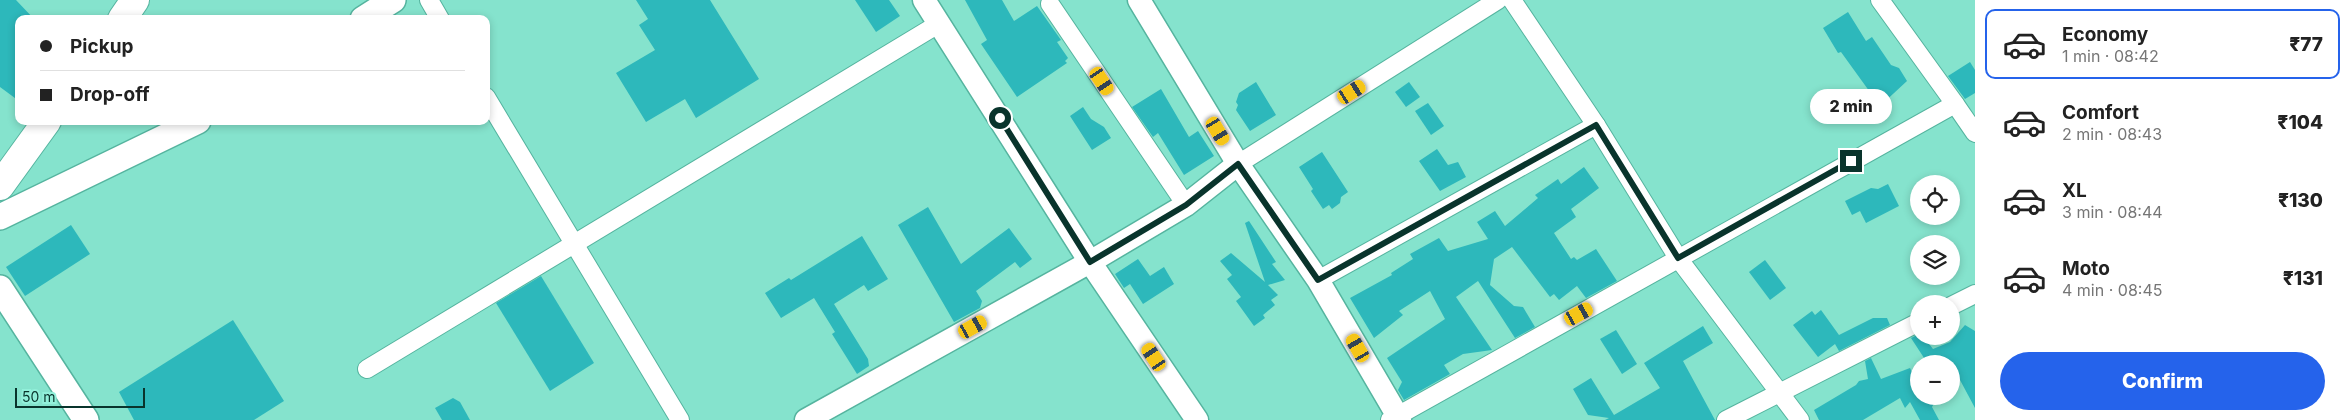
<!DOCTYPE html>
<meta charset="utf-8">
<style>
body{margin:0;font-family:Inter,sans-serif;background:#f6f6f6;color:#222;height:100vh;display:flex;flex-direction:column;font-size:19px;white-space:nowrap}
*{box-sizing:border-box;margin:0}
p{font-size:16px;color:#767676}
.icon{flex:none;width:28px;height:28px;fill:none;stroke:currentColor;stroke-width:2;stroke-linecap:round;stroke-linejoin:round}
.map{position:relative;flex:1;overflow:hidden}
.sheet{display:flex;flex-direction:column;background:#fff;width:375px}
.sheet>*{flex:none}
.top-card{position:absolute;left:15px;top:15px;width:475px;height:110px;border-radius:10px;box-shadow:0 2px 8px #0003;display:grid;align-content:center;height:110px;padding:0 25px;background:#fff}
.controls{position:absolute;left:1910px;top:175px;display:grid;gap:10px}
.controls a{display:grid;place-items:center;width:50px;height:50px;border-radius:50%;background:#fff;box-shadow:0 2px 8px #0003;font-size:25px}
.scale{position:absolute;left:15px;bottom:12px;width:130px;box-sizing:border-box;padding-left:5px;border:2px solid #09342c;border-top:0;font-size:14px;line-height:18px;white-space:nowrap;color:#09342c;-webkit-text-stroke:4px #92f0da;paint-order:stroke}
.end{position:absolute;width:22px;height:22px;margin:-11px;border:6px solid #09342c;background:#fff;box-shadow:0 0 0 2px #fff}
.from{border-radius:50%}
.bubble{position:absolute;height:35px;border-radius:18px;background:#fff;box-shadow:0 2px 8px #0003;font-size:16px;font-weight:800;line-height:35px;text-align:center}
.car{position:absolute;width:15px;height:30px;margin:-15px -8px;border-radius:6px;box-shadow:0 0 4px 1px #0007;background:linear-gradient(#f5c518 24%,#345 0 40%,#f5c518 0 76%,#345 0 86%,#f5c518 0)}
.top-card b{display:flex;align-items:center;gap:18px;height:48px;font-size:19px}
.top-card b+b{border-top:1px solid #e0e0e0}
.top-card i{width:12px;height:12px;background:#222}
ul{padding:9px 0 0;list-style:none}
li{display:flex;align-items:center;gap:15px;height:70px;margin:0 10px 8px;padding:0 15px;border:2px solid transparent;border-radius:10px}
li div{flex:1}
li b{display:block;font-size:19px}
li em{font-style:normal;font-weight:800}
li.active{border-color:#2563eb}
li>.icon{width:45px;height:45px;stroke-width:1.5}
.primary-button{display:flex;gap:10px;margin-top:auto;padding:10px 25px}
.primary-button a{flex:1;height:58px;border-radius:30px;background:#2563eb;color:#fff;font-size:20px;font-weight:800;line-height:58px;text-align:center}
main{display:flex;flex:1;min-height:0}
.map>svg:first-child{display:block}
.building{fill:#2db8bb}
.lines{fill:none;stroke-linecap:round;stroke-linejoin:round}
.minor-casing{stroke:#55b49f;stroke-width:20}
.tertiary-casing{stroke:#55b49f;stroke-width:25}
.secondary-casing{stroke:#55b49f;stroke-width:28}
.trunk-casing{stroke:#55b49f;stroke-width:30}
.minor{stroke:#fff;stroke-width:18}
.tertiary{stroke:#fff;stroke-width:22}
.secondary{stroke:#fff;stroke-width:25}
.trunk{stroke:#fff;stroke-width:28}
.route{stroke:#09342c;stroke-width:6}
</style>
<main>
<div class="map">
<svg width="1975" height="420" viewBox="0 0 1975 420">
<rect width="100%" height="100%" fill="#85e3cd"/>
<!-- building -->
<g class="building">
<polygon points="0,0 16,0 34,19 19,19 19,101 0,87"/>
<polygon points="636,0 710,0 759,79 696,118 685,99 646,122 616,73 655,50 639,25 648,19"/>
<polygon points="855,0 889,0 900,16 876,32"/>
<polygon points="965,0 1002,0 1014,21 1037,6 1061,40 1057,42 1068,58 1065,61 1067,63 1017,97 981,44 987,40"/>
<polygon points="1848,12 1866,41 1872,37 1891,65 1899,68 1907,81 1880,106 1841,52 1838,53 1823,28"/>
<polygon points="1970,62 1975,70 1975,93 1965,99 1948,76"/>
<polygon points="1256,82 1276,115 1250,131 1236,110 1238,105 1236,102 1239,93"/>
<polygon points="1409,82 1420,97 1406,107 1395,92"/>
<polygon points="1161,89 1189,137 1198,131 1214,156 1184,175 1158,133 1153,137 1132,107"/>
<polygon points="1428,103 1444,126 1431,135 1415,111"/>
<polygon points="1083,107 1091,119 1104,127 1111,138 1092,150 1070,116"/>
<polygon points="1437,149 1448,165 1458,162 1466,177 1440,191 1419,161"/>
<polygon points="1322,152 1348,192 1341,197 1340,203 1332,209 1329,205 1323,209 1311,191 1313,189 1299,167"/>
<polygon points="1584,167 1599,188 1571,209 1576,217 1554,233 1571,259 1574,257 1577,260 1596,249 1617,281 1586,298 1577,286 1559,300 1554,294 1550,297 1512,247 1494,259 1490,285 1514,306 1523,307 1535,327 1515,338 1478,281 1456,297 1492,350 1463,354 1444,365 1450,374 1404,400 1398,390 1402,382 1387,358 1445,319 1430,291 1399,311 1403,315 1374,338 1350,298 1392,275 1391,273 1413,259 1410,254 1439,238 1448,251 1488,239 1477,222 1495,211 1505,226 1538,198 1535,195 1558,179 1561,184"/>
<polygon points="1888,184 1899,206 1866,223 1860,211 1852,215 1845,201 1871,188 1878,189"/>
<polygon points="928,207 961,264 1009,228 1032,259 1020,268 1015,262 976,291 982,301 980,308 954,322 898,225"/>
<polygon points="1249,221 1276,262 1272,264 1285,280 1268,285 1278,295 1271,300 1275,305 1263,315 1265,318 1254,326 1236,301 1241,297 1227,279 1232,275 1220,261 1231,253 1265,282 1245,223"/>
<polygon points="71,225 90,254 25,296 6,267"/>
<polygon points="862,236 888,279 868,291 864,285 834,304 868,359 869,366 857,374 832,334 835,332 814,298 781,318 765,293 789,278 791,280"/>
<polygon points="1138,259 1150,276 1164,267 1174,284 1143,304 1130,284 1124,288 1115,274"/>
<polygon points="1765,260 1786,288 1770,300 1749,272"/>
<polygon points="541,276 594,363 550,391 496,303"/>
<polygon points="1821,310 1839,335 1873,318 1887,318 1890,325 1839,351 1835,344 1818,357 1793,325 1812,311 1815,315"/>
<polygon points="233,320 284,401 254,420 134,420 119,392"/>
<polygon points="1965,325 1975,331 1975,408 1960,380 1951,385 1951,364 1928,364 1911,338 1919,334 1919,336 1923,336 1933,349 1950,342"/>
<polygon points="1703,326 1713,343 1683,361 1715,420 1605,420 1609,418 1588,415 1573,389 1591,378 1614,415 1660,388 1644,363"/>
<polygon points="1616,330 1637,364 1622,374 1600,339"/>
<polygon points="1871,358 1881,379 1910,368 1919,387 1919,396 1938,396 1932,407 1939,420 1920,420 1910,402 1905,408 1900,398 1863,420 1819,420 1814,410 1856,385 1859,381 1868,379 1865,361"/>
<polygon points="453,398 460,402 470,420 442,420 435,408"/>
</g>
<g class="lines">
<defs>
<g id="minor">
<polyline points="429,0 440,19"/>
<polyline points="1880,0 1955,104"/>
<polyline points="1050,4 1186,205"/>
<polyline points="486,97 680,420"/>
<polyline points="1596,125 1678,258 1800,420"/>
<polyline points="1238,164 1498,0"/>
<polyline points="1318,280 1596,125 1512,0"/>
<polyline points="1951,306 1975,294"/>
<polyline points="367,369 940,23"/>
<polyline points="1390,420 1955,104 1975,133"/>
<polyline points="1726,420 1919,322"/>
</g>
<g id="tertiary">
<polyline points="924,0 1090,262 1197,420"/>
<polyline points="1139,0 1238,164 1318,280 1400,420"/>
<polyline points="806,420 1090,262 1186,205 1238,164"/>
</g>
<g id="secondary">
<polyline points="363,19 393,0"/>
<polyline points="0,217 198,121"/>
<polyline points="0,288 86,420"/>
</g>
<g id="trunk">
<polyline points="122,19 135,0"/>
<polyline points="0,186 47,121"/>
</g>
</defs>
<!-- minor casing -->
<use href="#minor" class="minor-casing"/>
<!-- tertiary casing -->
<use href="#tertiary" class="tertiary-casing"/>
<!-- secondary casing -->
<use href="#secondary" class="secondary-casing"/>
<!-- trunk casing -->
<use href="#trunk" class="trunk-casing"/>
<!-- minor -->
<use href="#minor" class="minor"/>
<!-- tertiary -->
<use href="#tertiary" class="tertiary"/>
<!-- secondary -->
<use href="#secondary" class="secondary"/>
<!-- trunk -->
<use href="#trunk" class="trunk"/>
</g>
<g class="lines">
<!-- route -->
<polyline class="route" points="1000,118 1090,262 1186,205 1238,164 1318,280 1596,125 1678,258 1851,161"/>
</g>
</svg>
<div class="controls">
<a><svg class="icon" aria-label="locate" viewBox="0 0 24 24"><circle cx="12" cy="12" r="6"/><path d="M12 2v4M12 18v4M2 12h4M18 12h4"/></svg></a>
<a><svg class="icon" aria-label="layers" viewBox="0 0 24 24"><path d="M12 4l9 5-9 5-9-5zM3 14l9 5 9-5"/></svg></a>
<a>+</a>
<a>−</a>
</div>
<div class="scale">50 m</div>
<i class="end from" style="left:1000px;top:118px"></i>
<i class="end" style="left:1851px;top:161px"></i>
<div class="bubble" style="left:1810px;top:89px;width:82px">2 min</div>
<i class="car" style="left:1102px;top:81px;rotate:146deg"></i>
<i class="car" style="left:1352px;top:92px;rotate:58deg"></i>
<i class="car" style="left:1218px;top:131px;rotate:149deg"></i>
<i class="car" style="left:1579px;top:314px;rotate:61deg"></i>
<i class="car" style="left:973px;top:327px;rotate:61deg"></i>
<i class="car" style="left:1358px;top:348px;rotate:330deg"></i>
<i class="car" style="left:1154px;top:357px;rotate:326deg"></i>
<div class="top-card">
<b><i class="from"></i>Pickup</b>
<b><i></i>Drop-off</b>
</div>
</div>
<section class="sheet">
<ul>
<li class="active"><svg class="icon" aria-label="car" viewBox="0 0 24 24"><path d="M5 17H2v-5l4-1 3-4h7l3 4 3 1v5h-3M9 17h6M6 11h13"/><circle cx="7" cy="17" r="2"/><circle cx="17" cy="17" r="2"/></svg><div><b>Economy</b><p>1 min · 08:42</p></div><em>₹77</em></li>
<li><svg class="icon" aria-label="car" viewBox="0 0 24 24"><path d="M5 17H2v-5l4-1 3-4h7l3 4 3 1v5h-3M9 17h6M6 11h13"/><circle cx="7" cy="17" r="2"/><circle cx="17" cy="17" r="2"/></svg><div><b>Comfort</b><p>2 min · 08:43</p></div><em>₹104</em></li>
<li><svg class="icon" aria-label="car" viewBox="0 0 24 24"><path d="M5 17H2v-5l4-1 3-4h7l3 4 3 1v5h-3M9 17h6M6 11h13"/><circle cx="7" cy="17" r="2"/><circle cx="17" cy="17" r="2"/></svg><div><b>XL</b><p>3 min · 08:44</p></div><em>₹130</em></li>
<li><svg class="icon" aria-label="car" viewBox="0 0 24 24"><path d="M5 17H2v-5l4-1 3-4h7l3 4 3 1v5h-3M9 17h6M6 11h13"/><circle cx="7" cy="17" r="2"/><circle cx="17" cy="17" r="2"/></svg><div><b>Moto</b><p>4 min · 08:45</p></div><em>₹131</em></li>
</ul>
<div class="primary-button"><a>Confirm</a></div>
</section>
</main>
